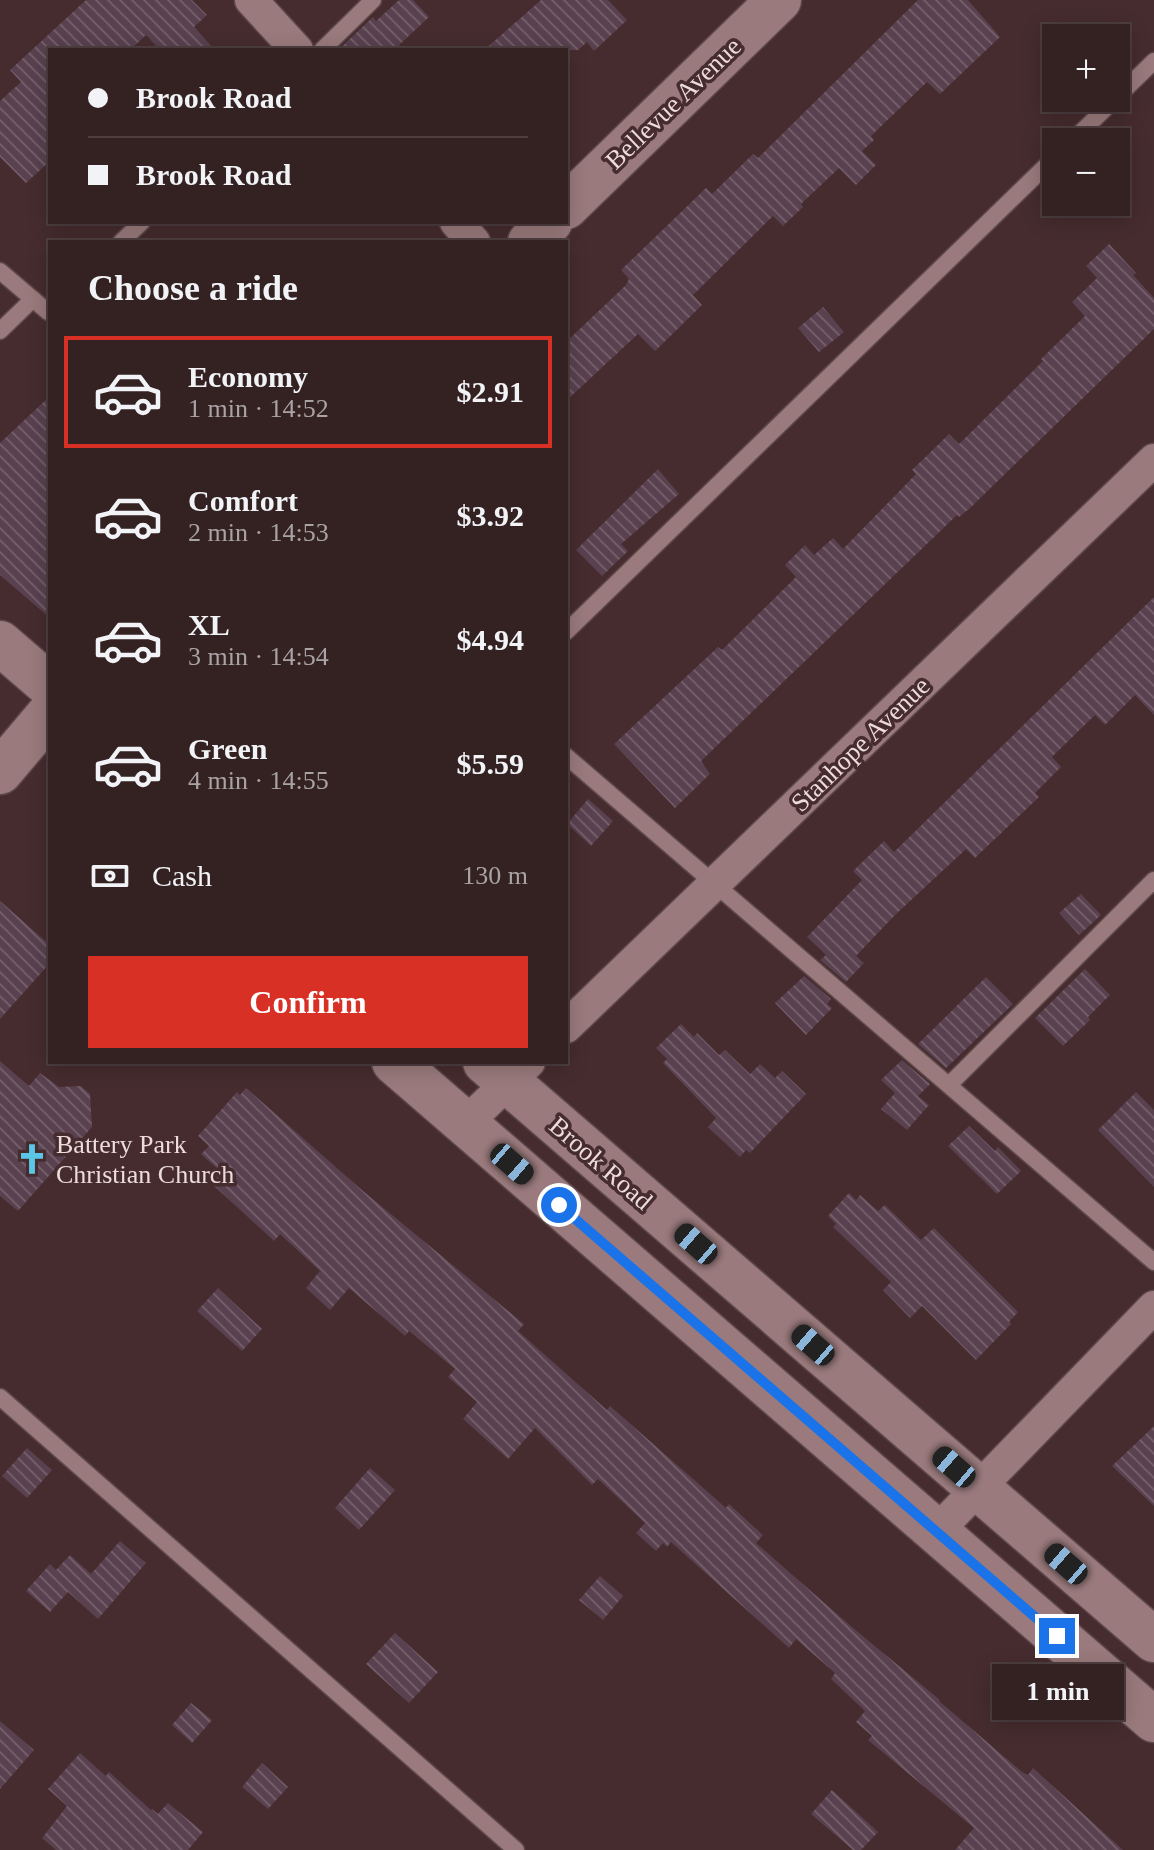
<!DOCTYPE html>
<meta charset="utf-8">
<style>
body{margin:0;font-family:Georgia,serif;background:#3f2e2f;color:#f1f3f6;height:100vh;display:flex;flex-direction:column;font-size:30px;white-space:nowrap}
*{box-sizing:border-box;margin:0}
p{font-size:26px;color:#a9a3a5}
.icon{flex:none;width:44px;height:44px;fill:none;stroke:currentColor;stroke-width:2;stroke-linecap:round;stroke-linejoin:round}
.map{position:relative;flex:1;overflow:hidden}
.side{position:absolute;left:48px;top:240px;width:520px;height:824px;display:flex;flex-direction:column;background:#342122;border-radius:0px;box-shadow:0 4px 20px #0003,0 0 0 2px #4e3e40}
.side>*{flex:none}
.hud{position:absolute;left:48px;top:48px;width:520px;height:176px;border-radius:0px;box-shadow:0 4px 20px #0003,0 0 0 2px #4e3e40;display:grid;align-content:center;height:176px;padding:0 40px;background:#342122}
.controls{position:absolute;left:1042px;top:24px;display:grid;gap:16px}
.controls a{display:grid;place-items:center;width:88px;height:88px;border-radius:0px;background:#342122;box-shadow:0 4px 20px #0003,0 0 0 2px #4e3e40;font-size:40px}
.end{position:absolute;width:36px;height:36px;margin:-18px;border:10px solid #1a73e8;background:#fff;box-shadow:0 0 0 4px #fff}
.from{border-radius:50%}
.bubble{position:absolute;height:56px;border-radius:0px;background:#342122;box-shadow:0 4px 20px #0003,0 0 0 2px #4e3e40;font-size:26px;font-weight:700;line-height:56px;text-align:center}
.car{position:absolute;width:24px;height:48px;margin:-24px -12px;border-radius:10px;box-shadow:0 0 6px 2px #0007;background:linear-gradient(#222 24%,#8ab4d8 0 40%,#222 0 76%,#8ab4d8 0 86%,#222 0)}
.hud b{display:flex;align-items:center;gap:28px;height:76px;font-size:30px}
.hud b+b{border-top:2px solid #4e3e40}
.hud i{width:20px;height:20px;background:#f1f3f6}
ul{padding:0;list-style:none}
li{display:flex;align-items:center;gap:24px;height:112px;margin:0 16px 12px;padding:0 24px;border:4px solid transparent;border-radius:0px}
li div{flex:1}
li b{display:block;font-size:30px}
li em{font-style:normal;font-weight:700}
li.selected{border-color:#d93025}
li>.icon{width:72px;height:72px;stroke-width:1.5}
h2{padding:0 40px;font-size:36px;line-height:96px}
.pay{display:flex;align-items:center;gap:20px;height:88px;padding:0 40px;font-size:30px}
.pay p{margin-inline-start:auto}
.action{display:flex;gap:16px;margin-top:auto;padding:16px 40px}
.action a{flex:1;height:92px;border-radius:0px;background:#d93025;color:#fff;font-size:32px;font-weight:700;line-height:92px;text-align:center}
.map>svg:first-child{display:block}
.building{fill:url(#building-back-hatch)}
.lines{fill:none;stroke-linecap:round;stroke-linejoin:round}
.lane-casing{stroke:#5e484a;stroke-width:19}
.street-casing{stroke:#5e484a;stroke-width:35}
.secondary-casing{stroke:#5e484a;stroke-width:47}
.lane{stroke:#9a7a7c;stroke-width:16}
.street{stroke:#9a7a7c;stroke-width:32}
.secondary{stroke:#9a7a7c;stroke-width:44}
.route{stroke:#1a73e8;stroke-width:10}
.labels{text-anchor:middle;stroke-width:7;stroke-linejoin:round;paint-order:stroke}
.street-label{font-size:26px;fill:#eedcdd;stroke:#462c2e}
.poi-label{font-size:26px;fill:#eedcdd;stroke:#462c2e;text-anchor:start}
</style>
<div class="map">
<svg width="1154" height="1850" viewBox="0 0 1154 1850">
<defs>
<pattern id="building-back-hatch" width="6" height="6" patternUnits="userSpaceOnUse" patternTransform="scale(2)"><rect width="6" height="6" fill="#59414f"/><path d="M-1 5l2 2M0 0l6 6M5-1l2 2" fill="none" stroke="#715c68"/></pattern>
</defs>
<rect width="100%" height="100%" fill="#462c2e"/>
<!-- building -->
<g class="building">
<polygon points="86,0 192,0 207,15 194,27 215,50 160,50 146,35 130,50 50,50 50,161 26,183 0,157 0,101 21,82 10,70"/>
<polygon points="399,0 413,0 429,17 399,45 403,50 338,50 373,17 376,21"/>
<polygon points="541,0 608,0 627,20 594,51 587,42 578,50 484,50"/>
<polygon points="918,0 968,0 1000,37 940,94 927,82 871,136 874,140 862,151 876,165 856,185 839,168 801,204 803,207 783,226 773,216 693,295 702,305 655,351 638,334 566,401 566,342 626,285 629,279 621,270 706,188 712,194 753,154 758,158"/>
<polygon points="1109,244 1136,273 1133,275 1154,298 1154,329 969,509 959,517 957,515 701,761 710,774 675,808 614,744 718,647 722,650 796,577 785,565 805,545 814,555 833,538 843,549 916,474 912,470 949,434 959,444 1043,361 1041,359 1085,316 1072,302 1097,278 1086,266"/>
<polygon points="823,307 844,332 819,352 798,328"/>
<polygon points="50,396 50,618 0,575 0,443"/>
<polygon points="658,469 679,494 621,544 628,551 602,576 576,550"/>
<polygon points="1154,597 1154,715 1135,695 1105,725 1095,715 1052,757 1061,767 1035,793 1039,797 975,858 966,849 894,916 856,956 864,963 846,982 820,960 826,955 807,937 862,880 853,871 884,841 894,852"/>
<polygon points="588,799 613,821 591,846 567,824"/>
<polygon points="1081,894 1101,915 1079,935 1059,913"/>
<polygon points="0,901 50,945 50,963 0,1019"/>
<polygon points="1085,969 1110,995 1088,1017 1090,1020 1063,1046 1035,1018"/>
<polygon points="804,976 831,999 827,1004 832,1008 806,1035 775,1003"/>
<polygon points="986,977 1013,1004 946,1068 918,1044"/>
<polygon points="681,1024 694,1037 697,1033 719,1055 725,1050 750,1074 760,1064 775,1078 782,1071 806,1094 750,1153 746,1150 740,1157 708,1127 716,1118 663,1063 667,1059 656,1048"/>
<polygon points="902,1060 930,1084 918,1096 929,1105 907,1130 881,1109 895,1093 881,1080"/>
<polygon points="0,1061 29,1086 40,1073 59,1087 81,1086 90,1094 92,1127 18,1211 0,1196"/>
<polygon points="246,1088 363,1191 524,1324 518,1331 607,1410 610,1406 726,1508 729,1504 763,1535 756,1543 853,1628 940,1700 939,1701 1022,1772 1028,1775 1033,1768 1123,1850 955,1850 974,1828 868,1740 872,1736 856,1722 865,1711 831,1679 835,1673 796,1639 789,1648 671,1542 667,1547 663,1543 656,1551 636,1533 645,1523 598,1479 592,1485 535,1428 508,1459 463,1419 477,1402 448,1377 455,1369 409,1331 405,1336 349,1288 330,1310 306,1288 320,1271 280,1234 274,1241 211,1183 221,1172 201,1154 209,1146 198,1136 237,1092 240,1095"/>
<polygon points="1136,1092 1154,1110 1154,1187 1098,1130"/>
<polygon points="969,1126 995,1151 998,1147 1021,1171 997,1194 948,1146"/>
<polygon points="849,1193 856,1200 860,1195 878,1211 885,1205 921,1240 934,1228 1018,1312 1009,1322 1011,1324 976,1360 922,1306 910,1318 883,1290 891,1282 833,1227 836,1224 828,1216"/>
<polygon points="218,1288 262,1329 242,1351 197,1311"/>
<polygon points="1154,1426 1154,1506 1112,1466"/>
<polygon points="27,1448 52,1470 27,1498 2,1476"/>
<polygon points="370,1468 395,1490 359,1530 335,1508"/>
<polygon points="120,1541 146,1563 98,1619 68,1592 50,1612 26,1591 50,1564 56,1570 70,1555 91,1574"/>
<polygon points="600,1576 623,1596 603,1620 579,1600"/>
<polygon points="395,1633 438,1672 409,1703 366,1664"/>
<polygon points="191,1703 212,1720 192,1743 172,1725"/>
<polygon points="0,1721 34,1750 0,1789"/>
<polygon points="80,1753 106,1776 109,1772 151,1810 152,1809 158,1814 168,1803 203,1832 188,1850 56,1850 42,1838 67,1806 48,1789"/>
<polygon points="262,1763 288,1787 268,1809 242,1787"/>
<polygon points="832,1790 878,1832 861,1850 853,1850 811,1814"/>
</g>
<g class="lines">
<defs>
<g id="lane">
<polyline points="322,50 373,0"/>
<polyline points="1071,142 1154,61"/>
<polyline points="121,242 142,222"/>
<polyline points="0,271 48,312 50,310"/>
<polyline points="0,331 33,299"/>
<polyline points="566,632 1056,156"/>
<polyline points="566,756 1154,1262"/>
<polyline points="949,1085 1154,880"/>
<polyline points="0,1397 516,1850"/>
</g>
<g id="street">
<polyline points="251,0 297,50"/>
<polyline points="456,222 474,242"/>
<polyline points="566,1027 1154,460"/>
<polyline points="465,1124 529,1062"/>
<polyline points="936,1532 1154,1307"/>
</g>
<g id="secondary">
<polyline points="566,207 779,0"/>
<polyline points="530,242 550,222"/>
<polyline points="0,643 50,686"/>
<polyline points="0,772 50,713"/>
<polyline points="394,1062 1154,1720"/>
<polyline points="485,1062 1154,1640"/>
</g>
</defs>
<!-- lane casing -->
<use href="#lane" class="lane-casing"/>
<!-- street casing -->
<use href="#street" class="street-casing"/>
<!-- secondary casing -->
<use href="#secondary" class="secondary-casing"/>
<!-- lane -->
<use href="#lane" class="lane"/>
<!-- street -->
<use href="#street" class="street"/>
<!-- secondary -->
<use href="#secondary" class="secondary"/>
</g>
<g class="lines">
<!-- route -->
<polyline class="route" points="559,1205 1057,1636"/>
</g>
<!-- icons -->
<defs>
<symbol id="church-bare" viewBox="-9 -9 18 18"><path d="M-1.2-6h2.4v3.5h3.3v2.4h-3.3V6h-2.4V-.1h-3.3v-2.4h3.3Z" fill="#5bc7e7" stroke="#462c2e" stroke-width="2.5" paint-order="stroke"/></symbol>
</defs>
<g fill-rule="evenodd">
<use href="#church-bare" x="10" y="1137" width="44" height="44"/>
</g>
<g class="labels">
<!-- street labels -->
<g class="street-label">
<text transform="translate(673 103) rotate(-44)" y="9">Bellevue Avenue</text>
<text transform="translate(860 744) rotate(-44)" y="9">Stanhope Avenue</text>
<text transform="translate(601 1163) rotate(41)" y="9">Brook Road</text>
</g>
<!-- poi labels -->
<g class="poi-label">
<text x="56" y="1153">Battery Park<tspan x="56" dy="30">Christian Church</tspan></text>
</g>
</g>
</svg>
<div class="controls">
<a>+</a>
<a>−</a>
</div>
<i class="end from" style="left:559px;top:1205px"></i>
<i class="end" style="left:1057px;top:1636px"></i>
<div class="bubble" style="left:992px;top:1664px;width:132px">1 min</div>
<i class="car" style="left:512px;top:1164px;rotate:131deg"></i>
<i class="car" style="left:696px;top:1244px;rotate:311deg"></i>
<i class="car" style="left:813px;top:1345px;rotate:311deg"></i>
<i class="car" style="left:954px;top:1467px;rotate:311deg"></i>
<i class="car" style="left:1066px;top:1564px;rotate:311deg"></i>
<div class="hud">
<b><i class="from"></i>Brook Road</b>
<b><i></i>Brook Road</b>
</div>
<section class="side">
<h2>Choose a ride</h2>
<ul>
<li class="selected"><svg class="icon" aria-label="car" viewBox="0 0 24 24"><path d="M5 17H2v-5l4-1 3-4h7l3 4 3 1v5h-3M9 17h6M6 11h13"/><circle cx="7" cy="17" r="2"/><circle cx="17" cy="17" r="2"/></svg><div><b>Economy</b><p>1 min · 14:52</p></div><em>$2.91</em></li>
<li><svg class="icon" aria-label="car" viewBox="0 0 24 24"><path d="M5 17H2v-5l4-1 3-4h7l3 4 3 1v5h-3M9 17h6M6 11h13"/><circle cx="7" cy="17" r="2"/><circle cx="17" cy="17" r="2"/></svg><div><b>Comfort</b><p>2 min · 14:53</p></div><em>$3.92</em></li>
<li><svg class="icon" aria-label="car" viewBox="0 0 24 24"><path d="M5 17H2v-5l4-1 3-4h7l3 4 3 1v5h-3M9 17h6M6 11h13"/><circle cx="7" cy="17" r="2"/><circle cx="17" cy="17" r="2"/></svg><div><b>XL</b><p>3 min · 14:54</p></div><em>$4.94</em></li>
<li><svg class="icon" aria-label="car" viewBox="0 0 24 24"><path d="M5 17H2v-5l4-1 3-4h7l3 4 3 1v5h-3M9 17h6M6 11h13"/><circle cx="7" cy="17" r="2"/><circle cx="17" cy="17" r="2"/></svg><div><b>Green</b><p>4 min · 14:55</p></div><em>$5.59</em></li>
</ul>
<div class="pay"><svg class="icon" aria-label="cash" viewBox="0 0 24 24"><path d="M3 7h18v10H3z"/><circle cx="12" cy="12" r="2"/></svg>Cash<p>130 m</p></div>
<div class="action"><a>Confirm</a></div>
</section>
</div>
